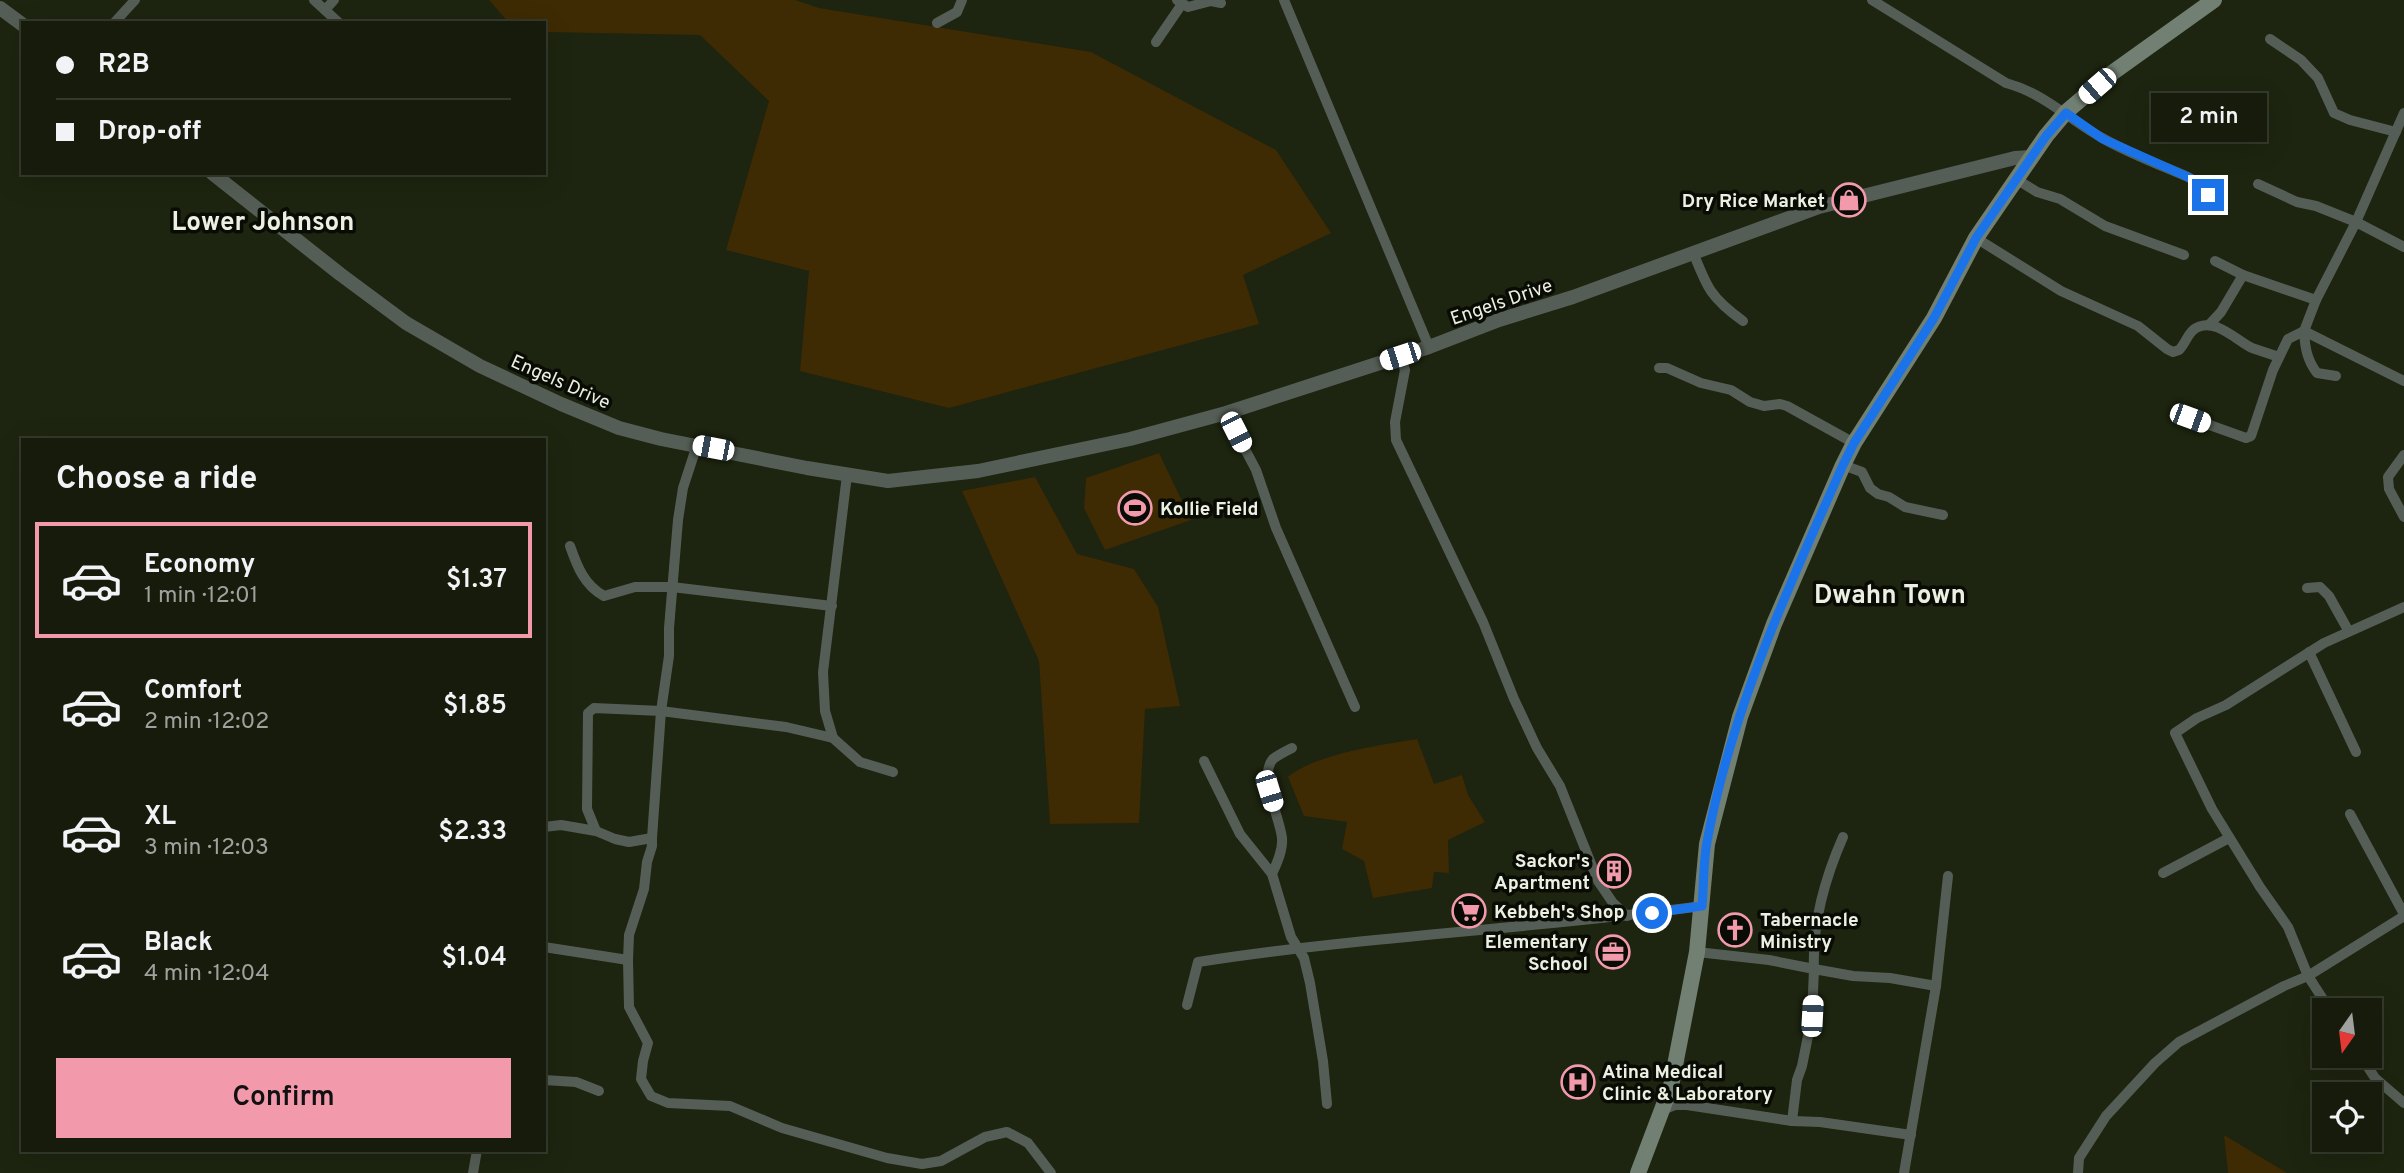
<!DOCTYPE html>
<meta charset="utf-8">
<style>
body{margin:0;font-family:Overpass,sans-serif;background:#232819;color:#f1f3f6;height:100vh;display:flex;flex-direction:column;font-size:26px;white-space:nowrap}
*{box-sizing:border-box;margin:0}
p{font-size:23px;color:#9ea19d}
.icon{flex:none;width:38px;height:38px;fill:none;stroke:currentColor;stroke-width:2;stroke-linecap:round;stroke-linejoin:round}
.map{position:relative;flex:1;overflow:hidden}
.side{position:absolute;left:21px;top:438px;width:525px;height:714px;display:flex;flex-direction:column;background:#161b0b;border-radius:0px;box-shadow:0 7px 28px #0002,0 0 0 2px #35392c}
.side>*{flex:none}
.top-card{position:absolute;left:21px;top:21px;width:525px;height:154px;border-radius:0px;box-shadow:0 7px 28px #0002,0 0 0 2px #35392c;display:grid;align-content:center;height:154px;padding:0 35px;background:#161b0b}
.needle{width:46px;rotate:194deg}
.buttons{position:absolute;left:2312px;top:998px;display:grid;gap:14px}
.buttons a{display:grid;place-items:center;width:70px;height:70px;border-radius:0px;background:#161b0b;box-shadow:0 7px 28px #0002,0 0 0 2px #35392c;font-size:35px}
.end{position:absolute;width:32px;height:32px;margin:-16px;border:9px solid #1a73e8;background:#fff;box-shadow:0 0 0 4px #fff}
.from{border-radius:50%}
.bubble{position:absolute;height:49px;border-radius:0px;background:#161b0b;box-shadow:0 7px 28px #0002,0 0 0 2px #35392c;font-size:23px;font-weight:600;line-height:49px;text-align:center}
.car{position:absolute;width:21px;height:42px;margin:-21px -10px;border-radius:9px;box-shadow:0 0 5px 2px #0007;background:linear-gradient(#fff 24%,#345 0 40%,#fff 0 76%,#345 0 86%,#fff 0)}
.top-card b{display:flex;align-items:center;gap:24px;height:66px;font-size:26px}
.top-card b+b{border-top:2px solid #35392c}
.top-card i{width:18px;height:18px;background:#f1f3f6}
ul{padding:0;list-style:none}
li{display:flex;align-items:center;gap:21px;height:116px;margin:0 14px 10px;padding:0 21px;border:4px solid transparent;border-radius:0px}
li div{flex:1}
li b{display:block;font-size:26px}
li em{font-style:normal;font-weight:600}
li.on{border-color:#f29aac}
li>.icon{width:63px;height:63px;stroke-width:1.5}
h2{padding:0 35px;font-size:32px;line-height:84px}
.cta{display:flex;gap:14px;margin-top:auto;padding:14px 35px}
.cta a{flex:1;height:80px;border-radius:0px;background:#f29aac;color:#111;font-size:28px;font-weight:600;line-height:80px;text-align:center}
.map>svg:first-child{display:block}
.green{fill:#3e2a03}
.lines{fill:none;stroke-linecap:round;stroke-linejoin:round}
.minor{stroke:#555e56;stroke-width:10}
.tertiary{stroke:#555e56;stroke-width:14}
.secondary{stroke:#728073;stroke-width:16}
.route{stroke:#1a73e8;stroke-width:9}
.labels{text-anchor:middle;stroke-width:7;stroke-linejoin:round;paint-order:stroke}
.poi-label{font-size:19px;font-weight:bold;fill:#ebf0e2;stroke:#090c04;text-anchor:start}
.street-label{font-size:19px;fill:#ebf0e2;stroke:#090c04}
.district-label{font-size:26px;font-weight:bold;fill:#ebf0e2;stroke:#090c04}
</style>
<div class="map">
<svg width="2404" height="1173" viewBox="0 0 2404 1173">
<rect width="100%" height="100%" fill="#1d240f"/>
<!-- green -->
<g class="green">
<polygon points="489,0 795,0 819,8 1091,52 1276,150 1331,233 1243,275 1259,324 949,408 800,371 809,271 726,250 769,101 700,35 544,32 544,23 509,23"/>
<polygon points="1159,453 1191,520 1105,550 1084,508 1086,478"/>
<polygon points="1035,477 1077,554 1134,569 1158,607 1180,706 1145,709 1139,823 1050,824 1039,661 962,491"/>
<path d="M1417,739L1434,784L1462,775L1468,795L1485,822L1448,840L1449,873L1434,872L1432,888L1373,898L1364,861L1342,849L1347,822L1304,816L1288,777C1315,754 1381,745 1417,739Z"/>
<polygon points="2224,1135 2287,1173 2228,1173"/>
</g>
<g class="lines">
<!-- minor -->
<g class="minor">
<polyline points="314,0 325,10 334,0"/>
<polyline points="1177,0 1188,7 1211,1 1221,3"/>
<polyline points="1284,0 1429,347"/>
<path d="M1872,0L2006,83C2046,94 2069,120 2104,139C2131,154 2160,165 2188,177L2200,184L2208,195"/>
<polyline points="325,10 339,23"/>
<polyline points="114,23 135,0"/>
<polyline points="937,23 957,12 962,0"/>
<polyline points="2270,39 2301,60 2318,78 2334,113 2350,120 2396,132"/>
<polyline points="1156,42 1182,4"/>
<polyline points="2016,179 2037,192 2060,199 2105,226 2184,255"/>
<polyline points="2258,184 2297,202 2316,206 2356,222 2404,247"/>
<path d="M1976,238L2061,291L2138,326L2167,349L2173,352L2179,350C2186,343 2188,332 2196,328C2215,317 2237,341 2252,348C2261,351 2270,354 2279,357"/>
<path d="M1693,252C1707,288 1711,298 1743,321"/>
<polyline points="2215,261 2243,275 2316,300"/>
<polyline points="2209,325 2221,312 2243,275"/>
<polyline points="1400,356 1405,370 1395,422 1396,440 1483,622 1514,699 1537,748 1560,786 1598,881 1613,903 1627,916"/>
<polyline points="1659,368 1667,368 1701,383 1731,390 1750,402 1764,406 1780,404 1787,406 1854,443"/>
<path d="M2336,376L2317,373C2307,360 2305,348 2304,331L2404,381"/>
<polyline points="1226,413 1256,470 1276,528 1355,707"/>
<polyline points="2190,418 2246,438 2251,436 2273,370 2288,339 2304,331 2316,300 2356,222 2404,113"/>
<polyline points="2404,455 2388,477 2389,489 2404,517"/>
<polyline points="1843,465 1862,472 1870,488 1878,494 1889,497 1905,507 1943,515"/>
<path d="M570,546C577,566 584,585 604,596L635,587H672L832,606"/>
<polyline points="2307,588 2320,587 2329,596 2348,630"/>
<polyline points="2309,652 2356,752"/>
<polyline points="833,738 825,711 823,672 847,475"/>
<polyline points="1204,761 1240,834 1272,874 1291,937 1304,958 1310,983 1323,1061 1327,1104"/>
<polyline points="2350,814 2404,914"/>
<polyline points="544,827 561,825 596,831 615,839 629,842 652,838 652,846 647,862 644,889 629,935 628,960 544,947"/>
<polyline points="596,831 587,809 588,713 594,708 661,711 786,727 833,738 860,762 893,772"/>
<polyline points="652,838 661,711 669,656 669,628 678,520 683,488 697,445"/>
<polyline points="2163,873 2229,838"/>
<path d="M1272,874C1277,863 1283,850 1282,838C1280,818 1258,775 1273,759C1278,755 1286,751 1292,748"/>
<path d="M1697,952L1769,960L1814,969C1812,923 1825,878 1843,837"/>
<polyline points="628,960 629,1007 648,1043 643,1061 641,1079 651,1096 668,1103 730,1106 782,1128 887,1158 922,1164 941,1161 985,1137 1007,1132 1028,1143 1051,1173"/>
<polyline points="1936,986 1948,876"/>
<path d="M1187,1005L1198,962C1365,936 1534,929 1702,906"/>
<polyline points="2330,1010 2308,976 2288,927 2260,887 2212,809 2175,733 2197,718 2226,705 2324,643 2404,607"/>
<polyline points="2360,1055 2375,1078 2404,1103"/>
<polyline points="544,1080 576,1082 599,1091"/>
<polyline points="1662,1110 1675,1105 1687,1105 1792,1121 1797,1080 1802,1066 1812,1016 1814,969 1853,976 1890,978 1936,986 1904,1173"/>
<polyline points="1792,1121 1820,1122 1911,1135"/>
<polyline points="473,1173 477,1150"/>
<polyline points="2078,1173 2079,1158 2106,1116 2155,1063 2179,1042 2284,986 2308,976 2404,916"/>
</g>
<!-- tertiary -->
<g class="tertiary">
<polyline points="0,8 23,25"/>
<polyline points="212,173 340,274 406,323 480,366 561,404 619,428 661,439 807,468 888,481 978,471 1130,439 1226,413 1429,347 1499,320 1573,297 1819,207 2015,158 2031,157"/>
</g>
<!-- secondary -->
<polyline class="secondary" points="1638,1173 1671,1086 1697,952 1707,844 1740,717 1774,624 1843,465 1854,443 1934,318 1976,238 2046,136 2066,112 2112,73 2214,0"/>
</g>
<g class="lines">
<!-- route -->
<path class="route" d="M1652,913L1702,906C1704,885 1703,863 1707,842C1731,710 1789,586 1843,465L1854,443L1934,318L1976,238L2046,136L2066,113L2103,139L2188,177L2200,184L2208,195"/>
</g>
<!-- icons -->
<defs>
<symbol id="shop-ring" viewBox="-11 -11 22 22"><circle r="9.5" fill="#090c04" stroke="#f29aac" stroke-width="1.5"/><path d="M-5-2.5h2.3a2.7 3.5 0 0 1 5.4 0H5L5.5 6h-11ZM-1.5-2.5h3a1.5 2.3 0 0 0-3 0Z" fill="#f29aac"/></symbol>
<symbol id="stadium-ring" viewBox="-11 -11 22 22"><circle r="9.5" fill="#090c04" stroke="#f29aac" stroke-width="1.5"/><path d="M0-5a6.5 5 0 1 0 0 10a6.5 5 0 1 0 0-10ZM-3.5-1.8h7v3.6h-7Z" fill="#f29aac"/></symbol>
<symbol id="building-ring" viewBox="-11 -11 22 22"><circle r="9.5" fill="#090c04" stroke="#f29aac" stroke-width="1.5"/><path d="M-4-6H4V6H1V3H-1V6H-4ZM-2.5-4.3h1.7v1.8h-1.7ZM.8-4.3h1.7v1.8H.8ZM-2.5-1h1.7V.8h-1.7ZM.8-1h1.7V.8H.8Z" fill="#f29aac"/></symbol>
<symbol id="supermarket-ring" viewBox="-11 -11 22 22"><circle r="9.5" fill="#090c04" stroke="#f29aac" stroke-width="1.5"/><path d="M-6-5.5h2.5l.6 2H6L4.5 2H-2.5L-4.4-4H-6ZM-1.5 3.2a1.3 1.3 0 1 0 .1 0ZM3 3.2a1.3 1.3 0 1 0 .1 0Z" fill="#f29aac"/></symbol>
<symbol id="church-ring" viewBox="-11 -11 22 22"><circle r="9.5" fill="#090c04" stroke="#f29aac" stroke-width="1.5"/><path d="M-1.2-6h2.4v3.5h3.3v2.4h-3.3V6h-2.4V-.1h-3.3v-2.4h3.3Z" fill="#f29aac"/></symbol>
<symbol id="office-ring" viewBox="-11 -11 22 22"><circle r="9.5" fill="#090c04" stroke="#f29aac" stroke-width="1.5"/><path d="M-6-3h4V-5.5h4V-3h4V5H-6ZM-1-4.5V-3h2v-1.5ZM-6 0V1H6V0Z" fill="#f29aac"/></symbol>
<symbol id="hospital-ring" viewBox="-11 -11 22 22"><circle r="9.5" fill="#090c04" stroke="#f29aac" stroke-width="1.5"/><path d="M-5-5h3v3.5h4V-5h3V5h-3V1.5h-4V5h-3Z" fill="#f29aac"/></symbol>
</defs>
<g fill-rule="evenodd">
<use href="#shop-ring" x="1830" y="181" width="38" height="38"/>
<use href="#stadium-ring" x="1116" y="489" width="38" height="38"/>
<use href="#building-ring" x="1595" y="852" width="38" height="38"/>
<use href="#supermarket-ring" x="1450" y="892" width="38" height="38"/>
<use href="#church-ring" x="1716" y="911" width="38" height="38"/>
<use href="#office-ring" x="1594" y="933" width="38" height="38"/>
<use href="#hospital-ring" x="1559" y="1063" width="38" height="38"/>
</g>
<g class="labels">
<!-- poi labels -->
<g class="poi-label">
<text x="1825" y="207" text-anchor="end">Dry Rice Market</text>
<text x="1160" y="515">Kollie Field</text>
<text x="1590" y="867" text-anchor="end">Sackor's<tspan x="1590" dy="22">Apartment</tspan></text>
<text x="1494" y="918">Kebbeh's Shop</text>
<text x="1760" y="926">Tabernacle<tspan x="1760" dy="22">Ministry</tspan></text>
<text x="1588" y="948" text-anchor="end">Elementary<tspan x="1588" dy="22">School</tspan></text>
<text x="1602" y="1078">Atina Medical<tspan x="1602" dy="22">Clinic &amp; Laboratory</tspan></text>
</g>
<!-- street labels -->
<g class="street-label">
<text transform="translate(1501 301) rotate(-19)" y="7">Engels Drive</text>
<text transform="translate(561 381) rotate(24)" y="7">Engels Drive</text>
</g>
<!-- district labels -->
<g class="district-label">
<text x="263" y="230">Lower Johnson</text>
<text x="1890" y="603">Dwahn Town</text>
</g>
</g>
</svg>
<div class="buttons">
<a><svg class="needle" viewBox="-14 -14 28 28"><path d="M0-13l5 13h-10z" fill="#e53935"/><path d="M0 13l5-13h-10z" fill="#9ea19d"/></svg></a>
<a><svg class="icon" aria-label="locate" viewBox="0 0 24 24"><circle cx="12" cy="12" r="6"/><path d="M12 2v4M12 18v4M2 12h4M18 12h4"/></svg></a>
</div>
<i class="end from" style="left:1652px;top:913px"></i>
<i class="end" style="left:2208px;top:195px"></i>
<div class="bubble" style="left:2151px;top:93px;width:116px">2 min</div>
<i class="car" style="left:2097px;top:86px;rotate:229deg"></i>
<i class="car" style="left:1400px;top:356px;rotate:252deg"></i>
<i class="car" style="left:2190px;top:418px;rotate:110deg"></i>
<i class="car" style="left:1236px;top:432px;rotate:153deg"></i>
<i class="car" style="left:713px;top:448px;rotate:281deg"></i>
<i class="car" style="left:1269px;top:791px;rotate:163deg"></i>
<i class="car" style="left:1812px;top:1016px;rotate:3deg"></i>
<div class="top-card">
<b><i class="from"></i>R2B</b>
<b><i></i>Drop-off</b>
</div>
<section class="side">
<h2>Choose a ride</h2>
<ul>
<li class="on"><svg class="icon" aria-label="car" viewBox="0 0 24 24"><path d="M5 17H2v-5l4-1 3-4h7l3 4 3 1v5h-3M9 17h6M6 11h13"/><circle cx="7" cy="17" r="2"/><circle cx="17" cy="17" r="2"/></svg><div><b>Economy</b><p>1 min · 12:01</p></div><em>$1.37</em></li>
<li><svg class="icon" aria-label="car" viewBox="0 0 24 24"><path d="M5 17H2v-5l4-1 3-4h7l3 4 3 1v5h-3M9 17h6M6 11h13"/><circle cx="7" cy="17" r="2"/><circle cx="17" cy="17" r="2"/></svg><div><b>Comfort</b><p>2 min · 12:02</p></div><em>$1.85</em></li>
<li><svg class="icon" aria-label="car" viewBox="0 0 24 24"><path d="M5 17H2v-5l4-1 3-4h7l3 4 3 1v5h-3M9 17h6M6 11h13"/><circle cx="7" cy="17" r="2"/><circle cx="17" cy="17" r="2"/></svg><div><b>XL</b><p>3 min · 12:03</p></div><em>$2.33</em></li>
<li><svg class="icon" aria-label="car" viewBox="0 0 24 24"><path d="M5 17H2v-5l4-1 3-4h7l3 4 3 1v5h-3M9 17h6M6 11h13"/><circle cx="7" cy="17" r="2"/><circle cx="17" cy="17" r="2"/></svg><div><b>Black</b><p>4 min · 12:04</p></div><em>$1.04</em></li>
</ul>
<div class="cta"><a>Confirm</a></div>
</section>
</div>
